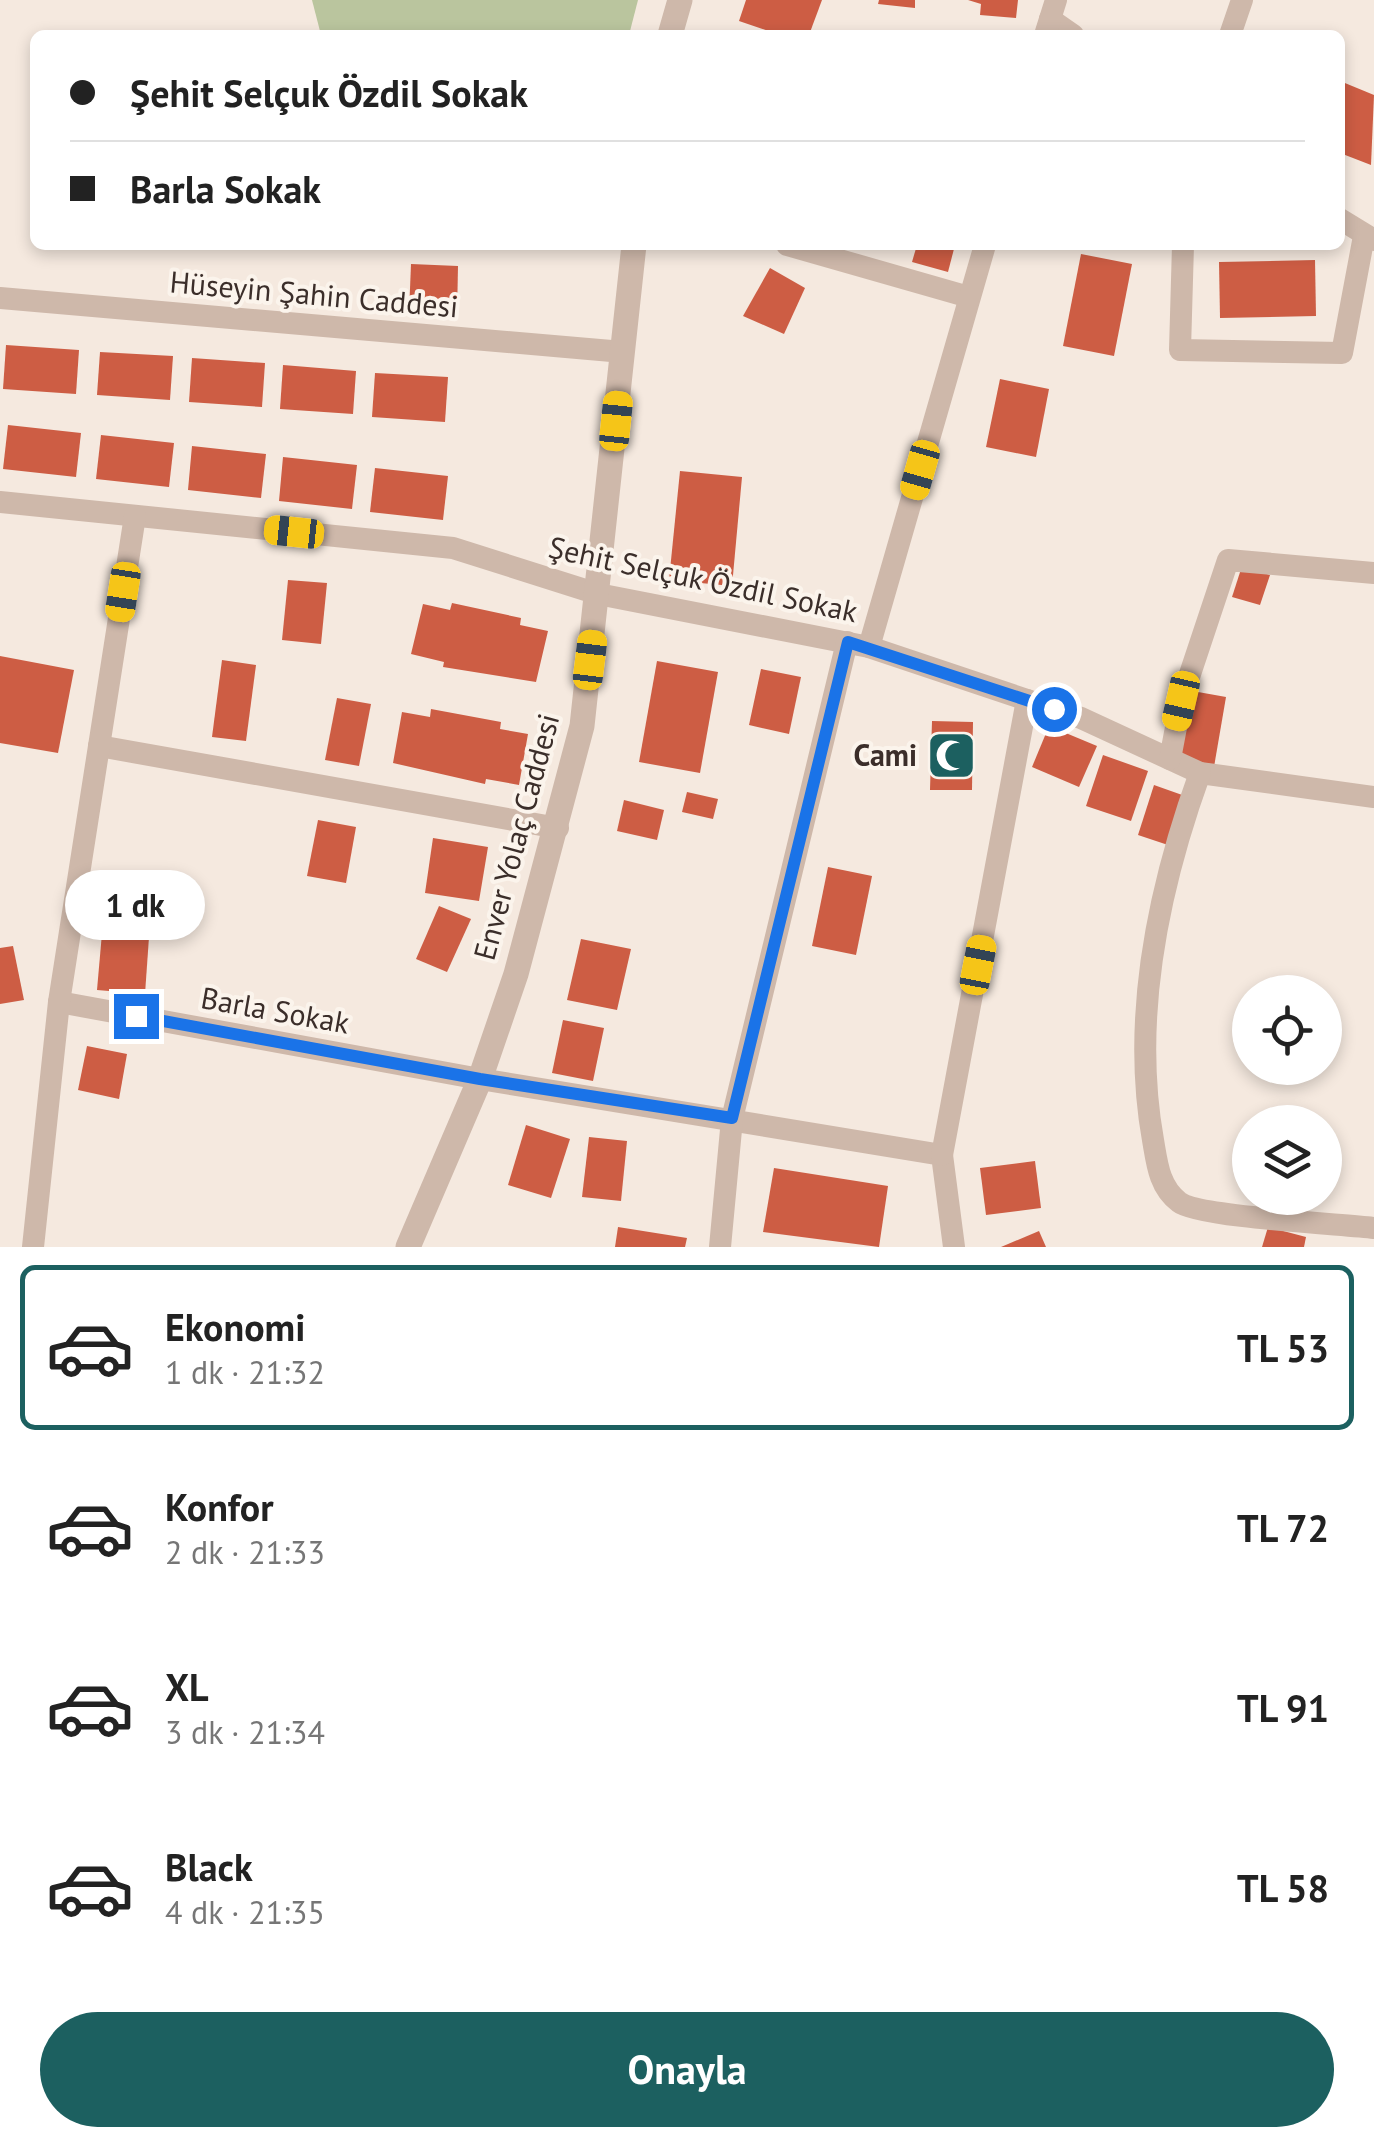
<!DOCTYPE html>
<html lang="tr">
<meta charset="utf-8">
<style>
body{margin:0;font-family:"PT Sans",sans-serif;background:#f6f6f6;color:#222;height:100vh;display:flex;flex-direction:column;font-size:38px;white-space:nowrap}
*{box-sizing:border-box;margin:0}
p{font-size:32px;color:#767676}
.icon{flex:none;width:55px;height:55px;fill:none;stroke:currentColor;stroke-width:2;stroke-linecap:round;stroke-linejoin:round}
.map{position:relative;height:1247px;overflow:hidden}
.panel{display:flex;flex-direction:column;background:#fff;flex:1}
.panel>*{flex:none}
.top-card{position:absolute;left:30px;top:30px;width:1315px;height:220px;border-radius:15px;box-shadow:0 5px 15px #0003;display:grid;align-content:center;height:220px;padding:0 40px;background:#fff}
.fabs{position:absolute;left:1232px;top:975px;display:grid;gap:20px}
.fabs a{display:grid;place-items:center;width:110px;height:110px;border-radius:50%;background:#fff;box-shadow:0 5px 15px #0003;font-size:50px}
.end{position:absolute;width:45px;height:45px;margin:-22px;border:12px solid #1a73e8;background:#fff;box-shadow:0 0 0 5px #fff}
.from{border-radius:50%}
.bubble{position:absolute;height:70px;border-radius:35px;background:#fff;box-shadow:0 5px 15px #0003;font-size:32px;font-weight:700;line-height:70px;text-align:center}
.car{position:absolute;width:30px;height:60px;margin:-30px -15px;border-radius:12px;box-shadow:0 0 8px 2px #0007;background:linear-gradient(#f5c518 24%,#345 0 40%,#f5c518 0 76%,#345 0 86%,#f5c518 0)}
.top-card b{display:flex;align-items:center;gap:35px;height:95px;font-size:38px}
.top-card b+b{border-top:2px solid #e0e0e0}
.top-card i{width:25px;height:25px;background:#222}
ul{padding:18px 0 0;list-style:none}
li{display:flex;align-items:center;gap:30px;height:165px;margin:0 20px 15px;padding:0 20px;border:5px solid transparent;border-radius:15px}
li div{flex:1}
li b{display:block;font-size:38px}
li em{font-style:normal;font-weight:700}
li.on{border-color:#1c6060}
li>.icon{width:90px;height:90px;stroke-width:1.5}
.action{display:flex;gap:20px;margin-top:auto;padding:20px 40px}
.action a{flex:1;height:115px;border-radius:60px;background:#1c6060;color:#fff;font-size:40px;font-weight:700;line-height:115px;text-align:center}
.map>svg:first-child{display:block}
.green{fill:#bac59e}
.building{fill:#cd5d44}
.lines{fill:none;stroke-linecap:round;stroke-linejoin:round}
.minor{stroke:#ceb8aa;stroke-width:22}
.tertiary{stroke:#ceb8aa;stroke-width:25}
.route{stroke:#1a73e8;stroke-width:12}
.labels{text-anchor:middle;stroke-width:8;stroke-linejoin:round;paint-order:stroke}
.street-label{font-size:30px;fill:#3b2e2a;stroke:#fbf4ec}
.poi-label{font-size:30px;font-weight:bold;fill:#3b2e2a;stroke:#fbf4ec;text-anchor:end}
</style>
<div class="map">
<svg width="1374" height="1247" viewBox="0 0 1374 1247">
<rect width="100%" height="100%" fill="#f5e9df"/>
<!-- green -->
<polygon class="green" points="312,0 638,0 629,35 321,35"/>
<!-- building -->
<g class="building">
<polygon points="746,0 822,0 809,35 780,35 739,21"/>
<polygon points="879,0 915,0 915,8 878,4"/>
<polygon points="968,0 1018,0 1016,18 980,15 981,4"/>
<polygon points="1340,81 1374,95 1371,165 1340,153"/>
<polygon points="917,245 955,245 948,272 912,262"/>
<polygon points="1081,254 1132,264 1114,356 1063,346"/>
<polygon points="1315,260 1316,316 1220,318 1219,262"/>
<polygon points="411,264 458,266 457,316 409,314"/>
<polygon points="770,268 805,288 784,334 743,316"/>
<polygon points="6,345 79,350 76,394 3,389"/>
<polygon points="100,352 173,356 170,400 97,395"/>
<polygon points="192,358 265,363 262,407 189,402"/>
<polygon points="283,365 356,371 353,414 280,409"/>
<polygon points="375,373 448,377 445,422 372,417"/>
<polygon points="1000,379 1049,389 1036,457 986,447"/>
<polygon points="8,425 81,433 76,477 3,469"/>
<polygon points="101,435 174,443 169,487 96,479"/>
<polygon points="192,446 266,454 261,498 188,490"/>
<polygon points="283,457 357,465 352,509 279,501"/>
<polygon points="375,468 448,476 443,520 370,512"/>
<polygon points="680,471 742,477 732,586 669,580"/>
<polygon points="1242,566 1270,575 1260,605 1232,597"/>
<polygon points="288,580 327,583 321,644 282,640"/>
<polygon points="452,603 521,618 520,625 548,631 536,682 443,667 444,662 411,654 423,604 450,610"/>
<polygon points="0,656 74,670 58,753 0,743"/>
<polygon points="222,660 256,665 246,741 212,737"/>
<polygon points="657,661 718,672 700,773 639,762"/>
<polygon points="761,669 801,677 789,734 749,725"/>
<polygon points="1187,690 1226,697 1214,767 1176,760"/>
<polygon points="337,698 371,704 359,766 325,760"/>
<polygon points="431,709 501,722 500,729 528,734 519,785 486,779 485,784 393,763 402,712 430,717"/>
<polygon points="932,721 973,722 972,790 930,790"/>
<polygon points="1049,726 1097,746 1079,787 1032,767"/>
<polygon points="1103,755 1148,771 1131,821 1086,806"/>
<polygon points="1154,785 1185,796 1168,845 1138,835"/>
<polygon points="687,792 718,799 713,819 682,812"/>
<polygon points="624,800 664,810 657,840 617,831"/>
<polygon points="318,820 356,827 346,883 307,876"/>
<polygon points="433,838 488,847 479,901 425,893"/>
<polygon points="828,867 872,876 856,955 812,946"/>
<polygon points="439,906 471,919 447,972 416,959"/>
<polygon points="102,933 149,937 145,994 97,990"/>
<polygon points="581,939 631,949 617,1010 567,1000"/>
<polygon points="13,946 24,1000 0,1004 0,948"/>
<polygon points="563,1020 604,1028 593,1081 552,1073"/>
<polygon points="87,1046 127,1054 119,1099 78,1090"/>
<polygon points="526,1125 570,1139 551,1198 508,1185"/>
<polygon points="589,1137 627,1141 621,1201 582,1197"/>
<polygon points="1035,1161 1041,1208 986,1215 980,1168"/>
<polygon points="774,1168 888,1186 879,1247 763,1232"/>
<polygon points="618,1227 687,1238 685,1247 615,1247"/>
<polygon points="1268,1227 1306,1237 1304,1247 1262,1247"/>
<polygon points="1039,1231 1046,1247 1001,1247"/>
</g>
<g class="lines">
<!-- minor -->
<g class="minor">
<polyline points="1050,19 1073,35"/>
<polyline points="1045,35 1056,0"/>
<polyline points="1230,35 1242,0"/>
<polyline points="1340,219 1374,240"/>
<polyline points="787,245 969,297"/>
<polyline points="1183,245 1180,350 1342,353 1364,236"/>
<polyline points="0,298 623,352"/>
<polyline points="0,502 453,548 598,594 869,647 1081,718 1200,773 1374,797"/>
<polyline points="869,647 985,245"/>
<polyline points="99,746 558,828"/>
<polyline points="1170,759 1181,701 1228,560 1374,573"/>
<path d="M1200,773C1158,889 1131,1017 1153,1140C1157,1163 1159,1187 1179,1202C1197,1217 1340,1224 1374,1228"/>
<polyline points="59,1002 480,1079 942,1155 954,1247"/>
<polyline points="942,1155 1027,700"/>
<polyline points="33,1247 59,1002 135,516"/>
<polyline points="720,1247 732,1119 847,642"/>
</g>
<!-- tertiary -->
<g class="tertiary">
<polyline points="670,35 680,0"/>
<polyline points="408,1247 480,1079 516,974 582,726 634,245"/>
</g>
</g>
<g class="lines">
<!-- route -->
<polyline class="route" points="136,1016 480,1079 732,1118 848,642 1054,709"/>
</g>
<!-- icons -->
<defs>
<symbol id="mosque-square" viewBox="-11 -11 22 22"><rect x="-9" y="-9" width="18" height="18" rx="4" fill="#1c6060" stroke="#fbf4ec"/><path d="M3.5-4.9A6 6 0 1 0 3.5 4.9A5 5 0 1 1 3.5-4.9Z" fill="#fff"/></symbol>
</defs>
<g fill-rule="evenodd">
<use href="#mosque-square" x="924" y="728" width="55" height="55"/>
</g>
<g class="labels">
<!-- street labels -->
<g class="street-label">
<text transform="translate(314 295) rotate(5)" y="10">Hüseyin Şahin Caddesi</text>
<text transform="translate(703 580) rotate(12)" y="10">Şehit Selçuk Özdil Sokak</text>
<text transform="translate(517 837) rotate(-75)" y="10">Enver Yolaç Caddesi</text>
<text transform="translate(275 1011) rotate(10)" y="10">Barla Sokak</text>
</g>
<!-- poi labels -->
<g class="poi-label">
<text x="917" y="766">Cami</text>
</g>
</g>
</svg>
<div class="fabs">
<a><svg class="icon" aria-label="locate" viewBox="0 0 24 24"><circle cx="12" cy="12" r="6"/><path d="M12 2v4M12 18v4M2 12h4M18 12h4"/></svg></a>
<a><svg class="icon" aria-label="layers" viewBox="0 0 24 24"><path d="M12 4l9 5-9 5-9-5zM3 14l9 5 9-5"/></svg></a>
</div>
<i class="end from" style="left:1054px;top:709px"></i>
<i class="end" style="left:136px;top:1016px"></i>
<div class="bubble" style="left:65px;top:870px;width:140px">1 dk</div>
<i class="car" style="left:616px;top:421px;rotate:6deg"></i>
<i class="car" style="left:920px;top:470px;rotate:196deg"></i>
<i class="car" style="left:294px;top:532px;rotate:276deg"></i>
<i class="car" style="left:123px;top:592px;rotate:189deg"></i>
<i class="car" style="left:590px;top:660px;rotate:7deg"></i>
<i class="car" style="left:1181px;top:701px;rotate:193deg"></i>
<i class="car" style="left:978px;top:965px;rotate:11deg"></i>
<div class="top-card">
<b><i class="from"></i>Şehit Selçuk Özdil Sokak</b>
<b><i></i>Barla Sokak</b>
</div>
</div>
<section class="panel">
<ul>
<li class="on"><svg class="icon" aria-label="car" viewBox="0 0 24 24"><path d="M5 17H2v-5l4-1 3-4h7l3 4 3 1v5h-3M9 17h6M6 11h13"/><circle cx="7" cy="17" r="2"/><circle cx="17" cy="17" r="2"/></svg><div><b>Ekonomi</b><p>1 dk · 21:32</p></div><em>TL 53</em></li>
<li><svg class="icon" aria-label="car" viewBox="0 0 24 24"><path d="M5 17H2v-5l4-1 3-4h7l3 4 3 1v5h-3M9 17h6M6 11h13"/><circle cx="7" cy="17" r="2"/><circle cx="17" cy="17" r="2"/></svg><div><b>Konfor</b><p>2 dk · 21:33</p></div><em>TL 72</em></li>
<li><svg class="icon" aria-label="car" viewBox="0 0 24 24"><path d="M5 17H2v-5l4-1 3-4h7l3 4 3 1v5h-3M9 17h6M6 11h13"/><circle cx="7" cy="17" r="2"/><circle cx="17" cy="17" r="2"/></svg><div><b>XL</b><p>3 dk · 21:34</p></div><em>TL 91</em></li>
<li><svg class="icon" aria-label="car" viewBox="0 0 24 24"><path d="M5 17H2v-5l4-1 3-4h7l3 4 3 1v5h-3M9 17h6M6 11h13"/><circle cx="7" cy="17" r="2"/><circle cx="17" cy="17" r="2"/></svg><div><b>Black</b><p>4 dk · 21:35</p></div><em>TL 58</em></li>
</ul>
<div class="action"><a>Onayla</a></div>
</section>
